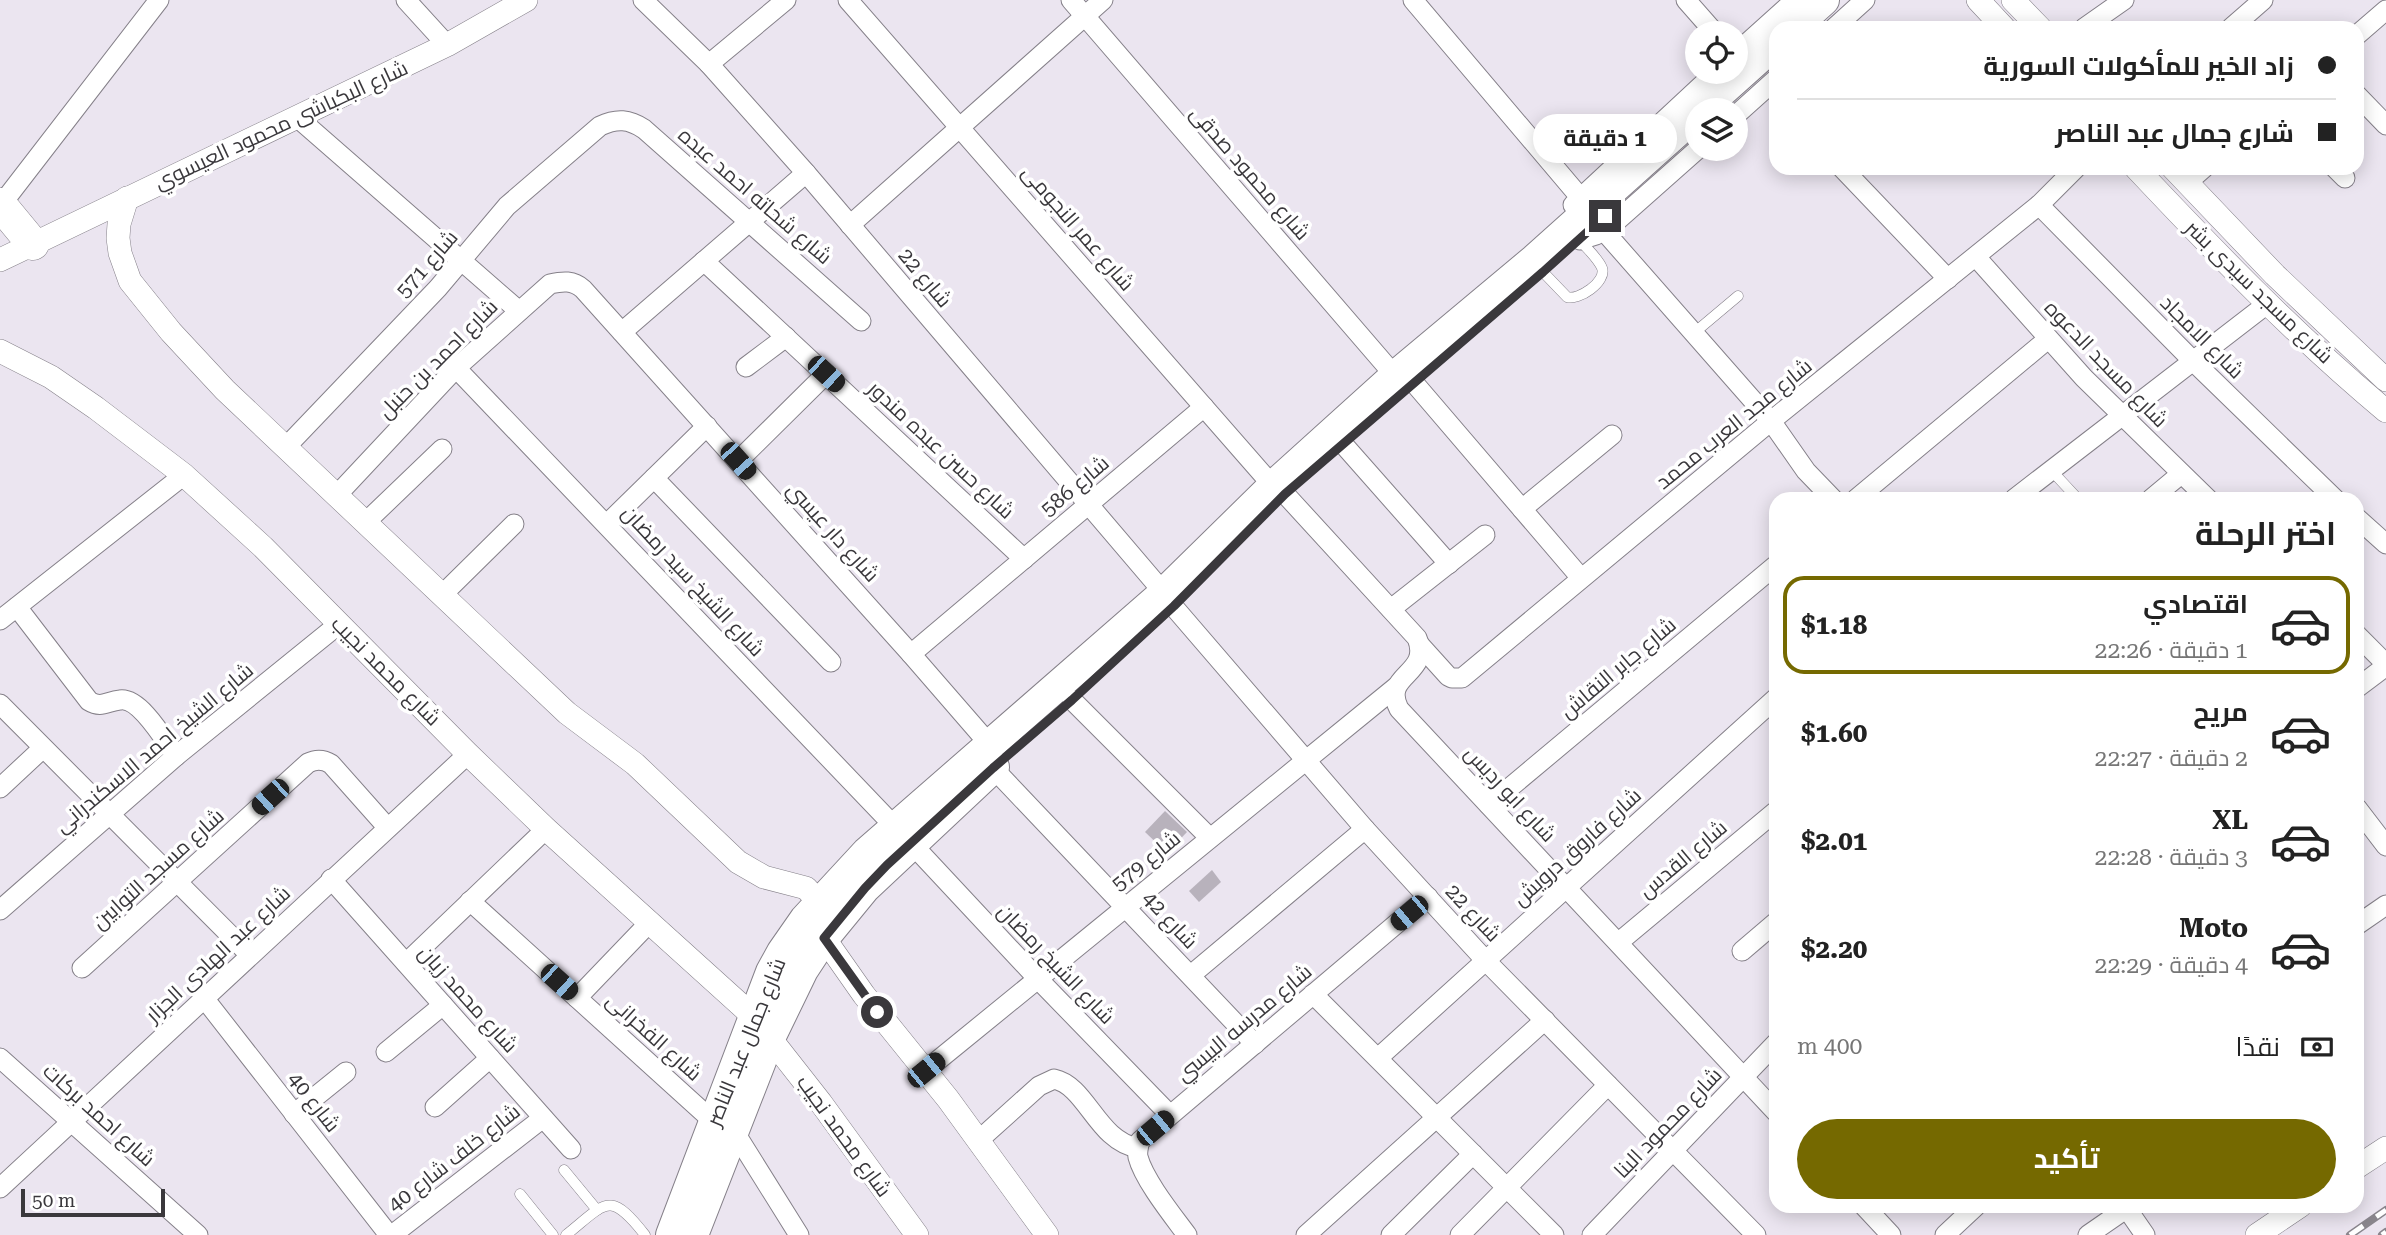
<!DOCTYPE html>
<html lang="ar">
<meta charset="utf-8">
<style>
body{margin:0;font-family:"Roboto Serif",Cairo,serif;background:#f6f6f6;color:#222;direction:rtl;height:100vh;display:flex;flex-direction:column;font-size:26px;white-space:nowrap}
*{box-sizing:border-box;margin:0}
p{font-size:23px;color:#767676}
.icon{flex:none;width:38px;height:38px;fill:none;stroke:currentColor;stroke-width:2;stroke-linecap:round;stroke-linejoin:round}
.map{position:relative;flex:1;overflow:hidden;direction:ltr}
.sheet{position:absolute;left:1769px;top:492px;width:595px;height:721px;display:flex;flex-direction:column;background:#fff;border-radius:21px;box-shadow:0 4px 18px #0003;direction:rtl}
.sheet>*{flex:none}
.guide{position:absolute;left:1769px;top:21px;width:595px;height:154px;border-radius:21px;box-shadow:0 4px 18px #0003;direction:rtl;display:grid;align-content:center;height:154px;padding:0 28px;background:#fff}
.fabs{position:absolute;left:1685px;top:21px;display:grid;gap:14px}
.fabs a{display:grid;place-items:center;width:63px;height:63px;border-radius:50%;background:#fff;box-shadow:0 4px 18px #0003;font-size:35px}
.scale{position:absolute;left:21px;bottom:18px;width:144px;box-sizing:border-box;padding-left:7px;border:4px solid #3a383c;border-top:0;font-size:19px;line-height:24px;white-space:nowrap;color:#3a383c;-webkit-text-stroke:5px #fff;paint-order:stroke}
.end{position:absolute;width:32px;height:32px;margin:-16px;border:9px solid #3a383c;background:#fff;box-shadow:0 0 0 4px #fff}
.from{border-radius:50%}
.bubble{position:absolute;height:49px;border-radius:24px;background:#fff;box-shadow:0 4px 18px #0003;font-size:23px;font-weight:700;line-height:49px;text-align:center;direction:rtl}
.car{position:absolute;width:21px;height:42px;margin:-21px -10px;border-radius:9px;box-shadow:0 0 5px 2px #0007;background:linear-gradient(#222 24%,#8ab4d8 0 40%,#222 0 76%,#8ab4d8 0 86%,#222 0)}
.guide b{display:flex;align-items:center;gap:24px;height:66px;font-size:26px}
.guide b+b{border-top:2px solid #e0e0e0}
.guide i{width:18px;height:18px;background:#222}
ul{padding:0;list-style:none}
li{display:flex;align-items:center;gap:21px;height:98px;margin:0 14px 10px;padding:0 14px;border:4px solid transparent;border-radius:21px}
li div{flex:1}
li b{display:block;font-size:26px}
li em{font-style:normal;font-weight:700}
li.active{border-color:#756900}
li>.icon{width:63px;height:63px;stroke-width:1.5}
h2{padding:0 28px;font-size:32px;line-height:84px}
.pay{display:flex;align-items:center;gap:18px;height:77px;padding:0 28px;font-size:26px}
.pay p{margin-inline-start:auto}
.primary-button{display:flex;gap:14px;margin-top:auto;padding:14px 28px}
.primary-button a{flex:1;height:80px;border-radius:42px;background:#756900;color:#fff;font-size:28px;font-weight:700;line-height:80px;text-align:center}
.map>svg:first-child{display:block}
.building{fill:#b8b2bc}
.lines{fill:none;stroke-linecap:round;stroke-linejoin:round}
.service-casing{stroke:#858089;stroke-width:11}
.minor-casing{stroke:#858089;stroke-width:21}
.tertiary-casing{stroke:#858089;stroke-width:24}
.primary-casing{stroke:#858089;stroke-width:32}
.trunk-casing{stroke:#858089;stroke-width:33}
.service{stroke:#fff;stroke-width:10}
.minor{stroke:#fff;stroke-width:19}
.tertiary{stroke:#fff;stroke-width:23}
.primary{stroke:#fff;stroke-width:30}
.trunk{stroke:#fff;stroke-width:32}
.rail-casing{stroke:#89858c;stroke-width:8}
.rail{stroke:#fff;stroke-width:5;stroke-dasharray:16;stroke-linecap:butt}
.route{stroke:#3a383c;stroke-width:9}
.labels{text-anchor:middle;stroke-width:7;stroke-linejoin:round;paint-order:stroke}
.street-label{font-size:21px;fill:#3a383c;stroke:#fff}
</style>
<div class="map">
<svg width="2386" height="1235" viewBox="0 0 2386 1235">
<rect width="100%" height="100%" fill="#ebe5f0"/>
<!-- building -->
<g class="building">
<polygon points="1165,811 1187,832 1167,853 1145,832"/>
<polygon points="1212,870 1221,882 1199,902 1189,891"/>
</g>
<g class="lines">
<defs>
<g id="service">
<path d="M1543,272L1567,297C1578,301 1607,282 1602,268C1598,258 1586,248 1580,240"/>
<polyline points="1694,333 1738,296"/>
<polyline points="2051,470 2078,499"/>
<polyline points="564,1170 597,1210"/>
<polyline points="520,1194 553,1235"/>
<path d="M566,1235C606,1203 609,1189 645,1235"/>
</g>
<g id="minor">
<polyline points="406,0 447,45"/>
<polyline points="643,0 709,64 806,173 1164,593"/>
<polyline points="848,0 1273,486"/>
<polyline points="1071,0 1395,376"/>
<polyline points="1413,0 1590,209"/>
<polyline points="1686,0 1715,33"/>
<polyline points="1834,28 1865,0"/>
<polyline points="2084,28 2124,0"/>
<polyline points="2231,28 2263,0"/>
<polyline points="2357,35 2386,10"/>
<polyline points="1736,53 1795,0"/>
<polyline points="709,64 786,0"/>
<polyline points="2357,95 2386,125"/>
<polyline points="1736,115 1776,79"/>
<polyline points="298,118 519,311"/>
<polyline points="1842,168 1948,279"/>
<polyline points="2335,168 2345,178"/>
<polyline points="2187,183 2204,168"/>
<polyline points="1,205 159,0"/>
<polyline points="1573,205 1716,72"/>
<polyline points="2039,205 2193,361 2335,499"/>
<polyline points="850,225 1103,0"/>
<polyline points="1604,231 1771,421 1806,471 1833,499"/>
<polyline points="1580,240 1596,235 1610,227 1698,149"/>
<polyline points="1976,257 2084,378 2208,499"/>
<polyline points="704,261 1024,559"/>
<polyline points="622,332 806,173"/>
<polyline points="746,367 786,337"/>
<polyline points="456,368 895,827"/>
<polyline points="1403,370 1581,578"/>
<polyline points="1343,444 1449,564"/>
<path d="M286,447L438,288L507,206L600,126C617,118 629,119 644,129L861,321"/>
<polyline points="738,461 826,374"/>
<polyline points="654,478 831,662"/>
<path d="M1285,494L1417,638C1432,675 1381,674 1399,709L1776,1112"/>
<path d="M337,495L456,368L550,284C563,281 573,280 583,289L911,654L990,745"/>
<polyline points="1856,499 2048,339"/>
<polyline points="2014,499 2267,304"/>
<polyline points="2151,499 2181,474"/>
<polyline points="1522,509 1612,435"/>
<polyline points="2357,518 2386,544"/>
<polyline points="366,522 442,449"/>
<polyline points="607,524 707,426"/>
<polyline points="443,594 514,524"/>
<polyline points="1173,606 1365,829 1486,961 1756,1235"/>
<path d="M17,607L89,701C102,709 107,701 120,700C140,697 165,741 176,756"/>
<polyline points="1391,609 1485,535"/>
<polyline points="0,620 184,475"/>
<polyline points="2357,635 2386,664"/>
<polyline points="1420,645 1448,676 1452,678 1462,678 1771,421 2039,205 2076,168"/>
<polyline points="911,654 1204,407"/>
<polyline points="2357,688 2386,666"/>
<polyline points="1072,700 1210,838"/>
<polyline points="0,704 250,955"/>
<polyline points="993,768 1255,1044"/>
<polyline points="0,788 43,748"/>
<polyline points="1489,805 1776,565"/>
<polyline points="2357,808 2386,846"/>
<polyline points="911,843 1038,979 1170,1115"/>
<polyline points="331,879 571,1149"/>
<polyline points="470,901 714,1122"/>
<polyline points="0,910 176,756 339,624"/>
<polyline points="2357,925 2386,905"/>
<polyline points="1619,942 1776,811"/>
<polyline points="1742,951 1776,922"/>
<polyline points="406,963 546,829"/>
<path d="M82,968L308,763C316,759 323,759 331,764L387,827"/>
<polyline points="1191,975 1365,829"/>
<polyline points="1313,994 1554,1235"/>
<polyline points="204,998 389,1235"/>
<polyline points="577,998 649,923"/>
<polyline points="386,1052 443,1005"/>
<polyline points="0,1058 198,1235"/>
<polyline points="1378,1058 1776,698"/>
<polyline points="926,1070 1396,687"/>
<polyline points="435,1107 490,1058"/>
<polyline points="294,1114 346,1072"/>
<polyline points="734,1131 799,1235"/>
<path d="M979,1140L1039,1086L1054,1079C1087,1086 1097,1141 1138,1148"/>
<polyline points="0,1188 468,754"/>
<polyline points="1864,1206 1891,1235"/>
<polyline points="2125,1206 2145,1235"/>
<polyline points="392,1235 543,1118"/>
<path d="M1187,1235C1173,1216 1144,1180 1138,1157C1137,1151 1138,1147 1140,1141L1428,897"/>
<polyline points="1306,1235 1545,1020"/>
<polyline points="1391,1235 1473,1154"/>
<polyline points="1460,1235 1608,1085"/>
<polyline points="1592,1235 1776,1043"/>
<polyline points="1945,1235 1976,1206"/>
<polyline points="2088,1235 2130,1206"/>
</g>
<g id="tertiary">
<polyline points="1978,0 2004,28"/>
<polyline points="2013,0 2040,28"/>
<path d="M2136,168C2216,253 2296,336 2386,411"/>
<polyline points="2173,168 2275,275 2386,380"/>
<polyline points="127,198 119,224 118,238 120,253 130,281 171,332 225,390 567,713 635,764 738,862 764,877 806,888 819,902"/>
<polyline points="0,260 447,45 526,0"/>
<polyline points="0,351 51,377 96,408 184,475 263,547 468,754 546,829 754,1017"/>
<polyline points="824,938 864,995 948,1099 1047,1235"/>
<polyline points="770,1038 821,1103 917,1235"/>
<polyline points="2357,1167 2386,1148"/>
<polyline points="2257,1235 2300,1206"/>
</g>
<g id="primary">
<polyline points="1793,28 1824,0"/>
<polyline points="1701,110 1776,43"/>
<polyline points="671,1235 771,972 782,952 805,919 867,852 1164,593 1273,486 1395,376 1535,259 1698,113"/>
<polyline points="693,1235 770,1038 803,970 824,938 865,888 994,767"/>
</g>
<polyline id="trunk" points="0,204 33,244"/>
</defs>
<!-- service casing -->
<use href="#service" class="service-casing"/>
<!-- minor casing -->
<use href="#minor" class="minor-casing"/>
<!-- tertiary casing -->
<use href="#tertiary" class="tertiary-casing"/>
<!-- primary casing -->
<use href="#primary" class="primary-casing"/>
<!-- trunk casing -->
<use href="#trunk" class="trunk-casing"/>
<!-- service -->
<use href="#service" class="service"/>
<!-- minor -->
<use href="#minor" class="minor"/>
<!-- tertiary -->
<use href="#tertiary" class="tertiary"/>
<!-- primary -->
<use href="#primary" class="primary"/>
<!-- trunk -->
<use href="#trunk" class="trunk"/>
<defs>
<g id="rail">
<polyline points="2350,1235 2386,1210"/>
<polyline points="2382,1235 2386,1232"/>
</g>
</defs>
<!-- rail casing -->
<use href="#rail" class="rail-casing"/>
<!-- rail -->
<use href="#rail" class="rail"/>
</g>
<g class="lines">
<!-- route -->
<polyline class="route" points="877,1012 824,938 865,888 887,865 993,768 1072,700 1174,606 1285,494 1543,272 1605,216"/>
</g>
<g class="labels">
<!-- street labels -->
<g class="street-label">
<text transform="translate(281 125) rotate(-25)" y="7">شارع البكباشى محمود العيسوي</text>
<text transform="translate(1250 173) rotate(49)" y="7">شارع محمود صدقى</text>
<text transform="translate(755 196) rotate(41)" y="7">شارع شحاته احمد عبده</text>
<text transform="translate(1078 228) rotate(49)" y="7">شارع عمر النجومى</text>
<text transform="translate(427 264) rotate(-49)" y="7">شارع 571</text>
<text transform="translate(925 278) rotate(50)" y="7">شارع 22</text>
<text transform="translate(2259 292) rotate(44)" y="7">شارع مسجد سيدى بشر</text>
<text transform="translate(2202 337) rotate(45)" y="7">شارع الامجاد</text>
<text transform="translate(438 359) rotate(-45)" y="7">شارع احمد بن حنبل</text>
<text transform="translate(2106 364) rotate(46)" y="7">شارع مسجد الدعوه</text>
<text transform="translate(1734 424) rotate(-39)" y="7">شارع مجد العرب محمد</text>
<text transform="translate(941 450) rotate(43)" y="7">شارع حسن عبده مندور</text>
<text transform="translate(1075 486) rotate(-40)" y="7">شارع 586</text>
<text transform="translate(833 532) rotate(48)" y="7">شارع دار عيسي</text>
<text transform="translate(693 581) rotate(47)" y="7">شارع الشيخ سيد رمضان</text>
<text transform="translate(1618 668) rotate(-40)" y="7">شارع جابر النقاش</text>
<text transform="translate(386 671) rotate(45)" y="7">شارع محمد نجيب</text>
<text transform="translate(154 748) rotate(-40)" y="7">شارع الشيخ احمد الاسكندراني</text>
<text transform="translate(1510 794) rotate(47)" y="7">شارع ابو رديس</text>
<text transform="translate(1577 847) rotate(-42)" y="7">شارع فاروق درويش</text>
<text transform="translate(1683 859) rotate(-40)" y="7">شارع القدس</text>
<text transform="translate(1146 861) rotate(-39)" y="7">شارع 579</text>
<text transform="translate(158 869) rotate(-42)" y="7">شارع مسجد التوابين</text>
<text transform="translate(1473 913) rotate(47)" y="7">شارع 22</text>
<text transform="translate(1170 920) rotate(47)" y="7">شارع 42</text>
<text transform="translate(218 954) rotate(-43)" y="7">شارع عبد الهادى الجزار</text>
<text transform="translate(1056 964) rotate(46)" y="7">شارع الشيخ رمضان</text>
<text transform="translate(468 999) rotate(48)" y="7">شارع محمد زيان</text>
<text transform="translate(1244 1023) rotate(-40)" y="7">شارع مدرسه البيسي</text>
<text transform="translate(654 1037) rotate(42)" y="7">شارع الفخرانى</text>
<text transform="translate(746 1042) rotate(-68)" y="7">شارع جمال عبد الناصر</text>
<text transform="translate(314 1102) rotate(52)" y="7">شارع 40</text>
<text transform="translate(99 1115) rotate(42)" y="7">شارع احمد بركات</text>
<text transform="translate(1668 1123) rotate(-46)" y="7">شارع محمود البنا</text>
<text transform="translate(844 1136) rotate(54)" y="7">شارع محمد نجيب</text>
<text transform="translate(454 1158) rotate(-38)" y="7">شارع خلف شارع 40</text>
</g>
</g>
</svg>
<div class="fabs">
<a><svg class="icon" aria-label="locate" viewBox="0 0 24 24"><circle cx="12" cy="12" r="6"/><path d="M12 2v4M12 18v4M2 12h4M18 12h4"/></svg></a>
<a><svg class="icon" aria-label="layers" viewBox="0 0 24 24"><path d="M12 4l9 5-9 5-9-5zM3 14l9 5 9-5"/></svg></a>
</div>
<div class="scale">50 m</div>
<i class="end from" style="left:877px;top:1012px"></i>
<i class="end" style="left:1605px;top:216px"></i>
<div class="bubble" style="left:1533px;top:114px;width:144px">1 دقيقة</div>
<i class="car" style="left:826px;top:374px;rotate:133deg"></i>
<i class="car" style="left:738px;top:461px;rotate:138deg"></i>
<i class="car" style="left:270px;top:797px;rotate:228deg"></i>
<i class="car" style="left:1409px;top:913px;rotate:230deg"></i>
<i class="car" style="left:559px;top:982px;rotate:132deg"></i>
<i class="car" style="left:926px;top:1070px;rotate:51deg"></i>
<i class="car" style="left:1155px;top:1128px;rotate:50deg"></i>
<div class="guide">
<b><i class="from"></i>زاد الخير للمأكولات السورية</b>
<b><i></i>شارع جمال عبد الناصر</b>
</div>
<section class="sheet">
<h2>اختر الرحلة</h2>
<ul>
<li class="active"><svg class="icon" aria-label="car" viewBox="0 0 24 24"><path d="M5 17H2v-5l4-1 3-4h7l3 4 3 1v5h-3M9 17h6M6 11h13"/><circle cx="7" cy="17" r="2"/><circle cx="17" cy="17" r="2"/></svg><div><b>اقتصادي</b><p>1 دقيقة · 22:26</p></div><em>$1.18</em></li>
<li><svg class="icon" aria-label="car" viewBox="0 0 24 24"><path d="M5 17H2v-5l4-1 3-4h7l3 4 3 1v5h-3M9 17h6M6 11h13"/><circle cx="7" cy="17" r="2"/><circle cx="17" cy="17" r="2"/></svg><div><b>مريح</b><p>2 دقيقة · 22:27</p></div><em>$1.60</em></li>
<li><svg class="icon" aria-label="car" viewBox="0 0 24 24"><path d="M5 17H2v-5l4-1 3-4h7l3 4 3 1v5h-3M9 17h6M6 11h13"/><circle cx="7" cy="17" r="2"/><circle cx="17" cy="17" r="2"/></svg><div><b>XL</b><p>3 دقيقة · 22:28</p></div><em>$2.01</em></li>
<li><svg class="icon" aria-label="car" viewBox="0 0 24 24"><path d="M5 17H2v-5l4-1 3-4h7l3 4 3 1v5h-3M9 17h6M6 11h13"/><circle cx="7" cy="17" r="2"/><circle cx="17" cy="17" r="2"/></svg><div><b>Moto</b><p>4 دقيقة · 22:29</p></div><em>$2.20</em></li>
</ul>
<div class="pay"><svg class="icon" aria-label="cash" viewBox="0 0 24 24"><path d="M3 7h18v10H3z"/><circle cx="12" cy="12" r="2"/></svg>نقدًا<p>400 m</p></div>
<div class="primary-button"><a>تأكيد</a></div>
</section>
</div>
